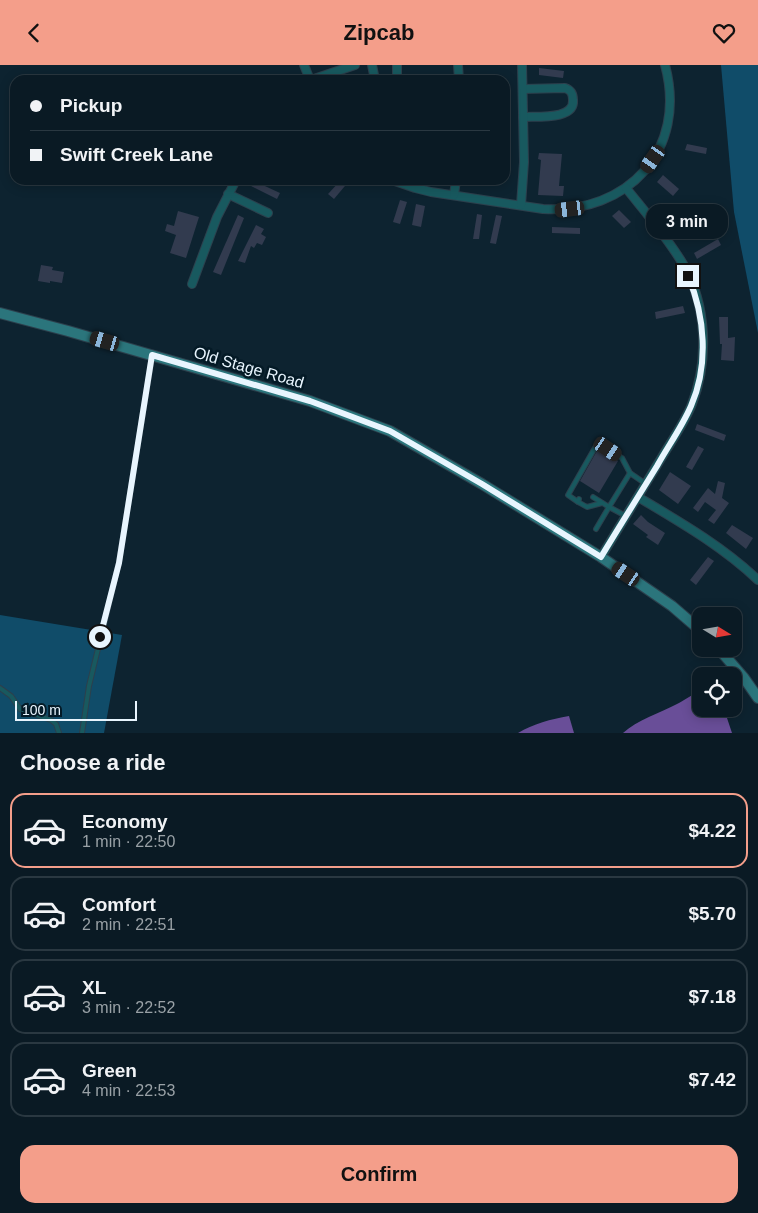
<!DOCTYPE html>
<meta charset="utf-8">
<style>
body{margin:0;font-family:Arial,sans-serif;background:#182731;color:#f1f3f6;height:100vh;display:flex;flex-direction:column;font-size:19px;white-space:nowrap}
*{box-sizing:border-box;margin:0}
p{font-size:16px;color:#99a1a6}
.icon{flex:none;width:28px;height:28px;fill:none;stroke:currentColor;stroke-width:2;stroke-linecap:round;stroke-linejoin:round}
.map{position:relative;height:668px;overflow:hidden}
.drawer{display:flex;flex-direction:column;background:#0a1a24;flex:1}
.drawer>*{flex:none}
.banner{position:absolute;left:10px;top:10px;width:500px;height:110px;border-radius:15px;box-shadow:0 2px 12px #0003,0 0 0 1px #2a3841;display:grid;align-content:center;height:110px;padding:0 20px;background:#0a1a24}
.needle{width:32px;rotate:101deg}
.buttons{position:absolute;left:692px;top:542px;display:grid;gap:10px}
.buttons a{display:grid;place-items:center;width:50px;height:50px;border-radius:10px;background:#0a1a24;box-shadow:0 2px 12px #0003,0 0 0 1px #2a3841;font-size:25px}
.scale{position:absolute;left:15px;bottom:12px;width:122px;box-sizing:border-box;padding-left:5px;border:2px solid #e8f5fe;border-top:0;font-size:14px;line-height:18px;white-space:nowrap;color:#e8f5fe;-webkit-text-stroke:4px #041a26;paint-order:stroke}
.end{position:absolute;width:22px;height:22px;margin:-11px;border:6px solid #e8f5fe;background:#111;box-shadow:0 0 0 2px #111}
.from{border-radius:50%}
.bubble{position:absolute;height:35px;border-radius:15px;background:#0a1a24;box-shadow:0 2px 12px #0003,0 0 0 1px #2a3841;font-size:16px;font-weight:700;line-height:35px;text-align:center}
.car{position:absolute;width:15px;height:30px;margin:-15px -8px;border-radius:6px;box-shadow:0 0 4px 1px #0007;background:linear-gradient(#222 24%,#8ab4d8 0 40%,#222 0 76%,#8ab4d8 0 86%,#222 0)}
.banner b{display:flex;align-items:center;gap:18px;height:48px;font-size:19px}
.banner b+b{border-top:1px solid #2a3841}
.banner i{width:12px;height:12px;background:#f1f3f6}
ul{padding:0;list-style:none}
li{display:flex;align-items:center;gap:15px;height:75px;margin:0 10px 8px;padding:0 10px;border:2px solid #2a3841;border-radius:15px}
li div{flex:1}
li b{display:block;font-size:19px}
li em{font-style:normal;font-weight:700}
li.selected{border-color:#f49e8a}
li>.icon{width:45px;height:45px;stroke-width:1.5}
h2{padding:0 20px;font-size:22px;line-height:60px}
.action{display:flex;gap:10px;margin-top:auto;padding:10px 20px}
.action a{flex:1;height:58px;border-radius:15px;background:#f49e8a;color:#111;font-size:20px;font-weight:700;line-height:58px;text-align:center}
header{display:flex;justify-content:space-between;align-items:center;height:65px;padding:0 20px;background:#f49e8a;color:#111;font-size:22px;font-weight:700}
.map>svg:first-child{display:block}
.green{fill:#104c69}
.water{fill:#694e98}
.building{fill:#323b4f}
.lines{fill:none;stroke-linecap:round;stroke-linejoin:round}
.service-casing{stroke:#2c404d;stroke-width:6}
.minor-casing{stroke:#2c404d;stroke-width:10}
.secondary-casing{stroke:#2c404d;stroke-width:12}
.service{stroke:#18595f;stroke-width:4}
.minor{stroke:#18595f;stroke-width:8}
.secondary{stroke:#2b757c;stroke-width:10}
.route{stroke:#e8f5fe;stroke-width:6}
.labels{text-anchor:middle;stroke-width:5;stroke-linejoin:round;paint-order:stroke}
.street-label{font-size:16px;fill:#e8f5fe;stroke:#041a26}
</style>
<header><svg class="icon" aria-label="back" viewBox="0 0 24 24"><path d="M15 5l-7 7 7 7"/></svg>Zipcab<svg class="icon" aria-label="heart" viewBox="0 0 24 24"><path d="M12 20l-8-8c-3-5 5-10 8-4 3-6 11-1 8 4z"/></svg></header>
<div class="map">
<svg width="758" height="668" viewBox="0 0 758 668">
<rect width="100%" height="100%" fill="#0d2330"/>
<!-- green -->
<g class="green">
<polygon points="721,0 758,0 758,268 734,147"/>
<polygon points="0,550 122,570 104,668 0,668"/>
</g>
<!-- water -->
<g class="water">
<path d="M701,626V644H724L732,668H623C637,655 660,648 677,639C685,635 692,629 701,626Z"/>
<path d="M569,651L574,668H518C533,659 551,654 569,651Z"/>
</g>
<!-- building -->
<g class="building">
<polygon points="539,3 564,6 563,13 539,10"/>
<polygon points="687,79 707,83 706,89 685,85"/>
<polygon points="539,88 562,89 559,121 564,121 563,131 538,130 541,95 538,94"/>
<polygon points="663,110 679,124 673,131 657,117"/>
<polygon points="341,115 350,115 334,134 328,129"/>
<polygon points="254,116 280,128 277,134 251,121"/>
<polygon points="400,135 407,137 400,159 393,157"/>
<polygon points="416,139 425,141 421,162 412,160"/>
<polygon points="619,145 631,157 624,163 612,151"/>
<polygon points="178,146 199,152 186,193 170,188 176,170 165,166 167,159 174,161"/>
<polygon points="477,149 482,150 479,174 473,174"/>
<polygon points="238,150 244,153 221,210 213,207"/>
<polygon points="496,150 502,151 496,179 490,178"/>
<polygon points="256,160 264,164 261,169 266,172 262,180 257,178 254,183 251,181 245,198 238,196"/>
<polygon points="552,162 580,163 580,169 552,168"/>
<polygon points="718,174 721,180 697,194 694,188"/>
<polygon points="41,200 53,202 52,205 64,207 62,218 50,216 50,218 38,216"/>
<polygon points="683,241 685,248 656,254 655,247"/>
<polygon points="719,252 728,252 728,273 735,272 734,296 721,295 722,279 720,279"/>
<polygon points="697,359 726,370 724,376 695,365"/>
<polygon points="698,381 704,384 692,405 686,402"/>
<polygon points="598,384 618,396 599,428 580,416"/>
<polygon points="670,407 691,421 678,439 659,425"/>
<polygon points="718,416 725,418 722,433 729,438 714,459 708,455 716,445 705,437 698,447 693,443 708,423 715,429"/>
<polygon points="641,450 648,457 665,468 658,480 646,472 648,470 633,459"/>
<polygon points="732,460 753,473 746,484 726,468"/>
<polygon points="708,492 714,496 696,520 690,515"/>
</g>
<g class="lines">
<defs>
<g id="service">
<polyline points="593,432 609,442 596,464"/>
<polyline points="579,434 578,437 587,442 602,438"/>
<polyline points="578,437 568,430 596,381 601,380 622,393 630,408"/>
<polyline points="626,451 609,442 630,408 646,419"/>
<polyline points="0,623 11,631 20,644 51,655 56,659 59,668"/>
<polyline points="82,668 89,621 119,497 152,292"/>
</g>
<g id="minor">
<polyline points="304,0 310,15"/>
<polyline points="372,0 375,15"/>
<polyline points="458,0 459,15"/>
<polyline points="311,15 355,0"/>
<polyline points="395,15 397,11 397,0"/>
<path d="M523,24L565,23C571,25 573,28 573,35C575,55 537,51 523,52"/>
<path d="M392,115L415,123L431,127L543,144C628,149 688,85 665,0"/>
<polyline points="228,129 268,148"/>
<polyline points="454,130 456,115"/>
<polyline points="521,140 524,97 522,0"/>
<polyline points="192,219 217,152 236,115"/>
<path d="M638,432C680,457 722,481 758,515"/>
<path d="M601,492C621,459 642,425 662,392C672,375 685,357 692,339C709,295 707,240 683,199C667,172 646,148 626,123"/>
</g>
<g id="secondary">
<polyline points="0,248 68,266 310,336 390,366 482,419 601,492 672,541 701,566"/>
<polyline points="719,584 744,613 758,633"/>
</g>
</defs>
<!-- service casing -->
<use href="#service" class="service-casing"/>
<!-- minor casing -->
<use href="#minor" class="minor-casing"/>
<!-- secondary casing -->
<use href="#secondary" class="secondary-casing"/>
<!-- service -->
<use href="#service" class="service"/>
<!-- minor -->
<use href="#minor" class="minor"/>
<!-- secondary -->
<use href="#secondary" class="secondary"/>
</g>
<g class="lines">
<!-- route -->
<path class="route" d="M100,572L119,498L152,290L310,336L390,366L482,419L601,492C619,462 638,432 657,401C668,381 682,362 691,341C709,300 705,251 688,211"/>
</g>
<g class="labels">
<!-- street labels -->
<g class="street-label">
<text transform="translate(249 302) rotate(16)" y="6">Old Stage Road</text>
</g>
</g>
</svg>
<div class="buttons">
<a><svg class="needle" viewBox="-14 -14 28 28"><path d="M0-13l5 13h-10z" fill="#e53935"/><path d="M0 13l5-13h-10z" fill="#99a1a6"/></svg></a>
<a><svg class="icon" aria-label="locate" viewBox="0 0 24 24"><circle cx="12" cy="12" r="6"/><path d="M12 2v4M12 18v4M2 12h4M18 12h4"/></svg></a>
</div>
<div class="scale">100 m</div>
<i class="end from" style="left:100px;top:572px"></i>
<i class="end" style="left:688px;top:211px"></i>
<div class="bubble" style="left:646px;top:139px;width:82px">3 min</div>
<i class="car" style="left:653px;top:94px;rotate:215deg"></i>
<i class="car" style="left:570px;top:144px;rotate:263deg"></i>
<i class="car" style="left:105px;top:276px;rotate:286deg"></i>
<i class="car" style="left:608px;top:384px;rotate:124deg"></i>
<i class="car" style="left:626px;top:509px;rotate:304deg"></i>
<div class="banner">
<b><i class="from"></i>Pickup</b>
<b><i></i>Swift Creek Lane</b>
</div>
</div>
<section class="drawer">
<h2>Choose a ride</h2>
<ul>
<li class="selected"><svg class="icon" aria-label="car" viewBox="0 0 24 24"><path d="M5 17H2v-5l4-1 3-4h7l3 4 3 1v5h-3M9 17h6M6 11h13"/><circle cx="7" cy="17" r="2"/><circle cx="17" cy="17" r="2"/></svg><div><b>Economy</b><p>1 min · 22:50</p></div><em>$4.22</em></li>
<li><svg class="icon" aria-label="car" viewBox="0 0 24 24"><path d="M5 17H2v-5l4-1 3-4h7l3 4 3 1v5h-3M9 17h6M6 11h13"/><circle cx="7" cy="17" r="2"/><circle cx="17" cy="17" r="2"/></svg><div><b>Comfort</b><p>2 min · 22:51</p></div><em>$5.70</em></li>
<li><svg class="icon" aria-label="car" viewBox="0 0 24 24"><path d="M5 17H2v-5l4-1 3-4h7l3 4 3 1v5h-3M9 17h6M6 11h13"/><circle cx="7" cy="17" r="2"/><circle cx="17" cy="17" r="2"/></svg><div><b>XL</b><p>3 min · 22:52</p></div><em>$7.18</em></li>
<li><svg class="icon" aria-label="car" viewBox="0 0 24 24"><path d="M5 17H2v-5l4-1 3-4h7l3 4 3 1v5h-3M9 17h6M6 11h13"/><circle cx="7" cy="17" r="2"/><circle cx="17" cy="17" r="2"/></svg><div><b>Green</b><p>4 min · 22:53</p></div><em>$7.42</em></li>
</ul>
<div class="action"><a>Confirm</a></div>
</section>
